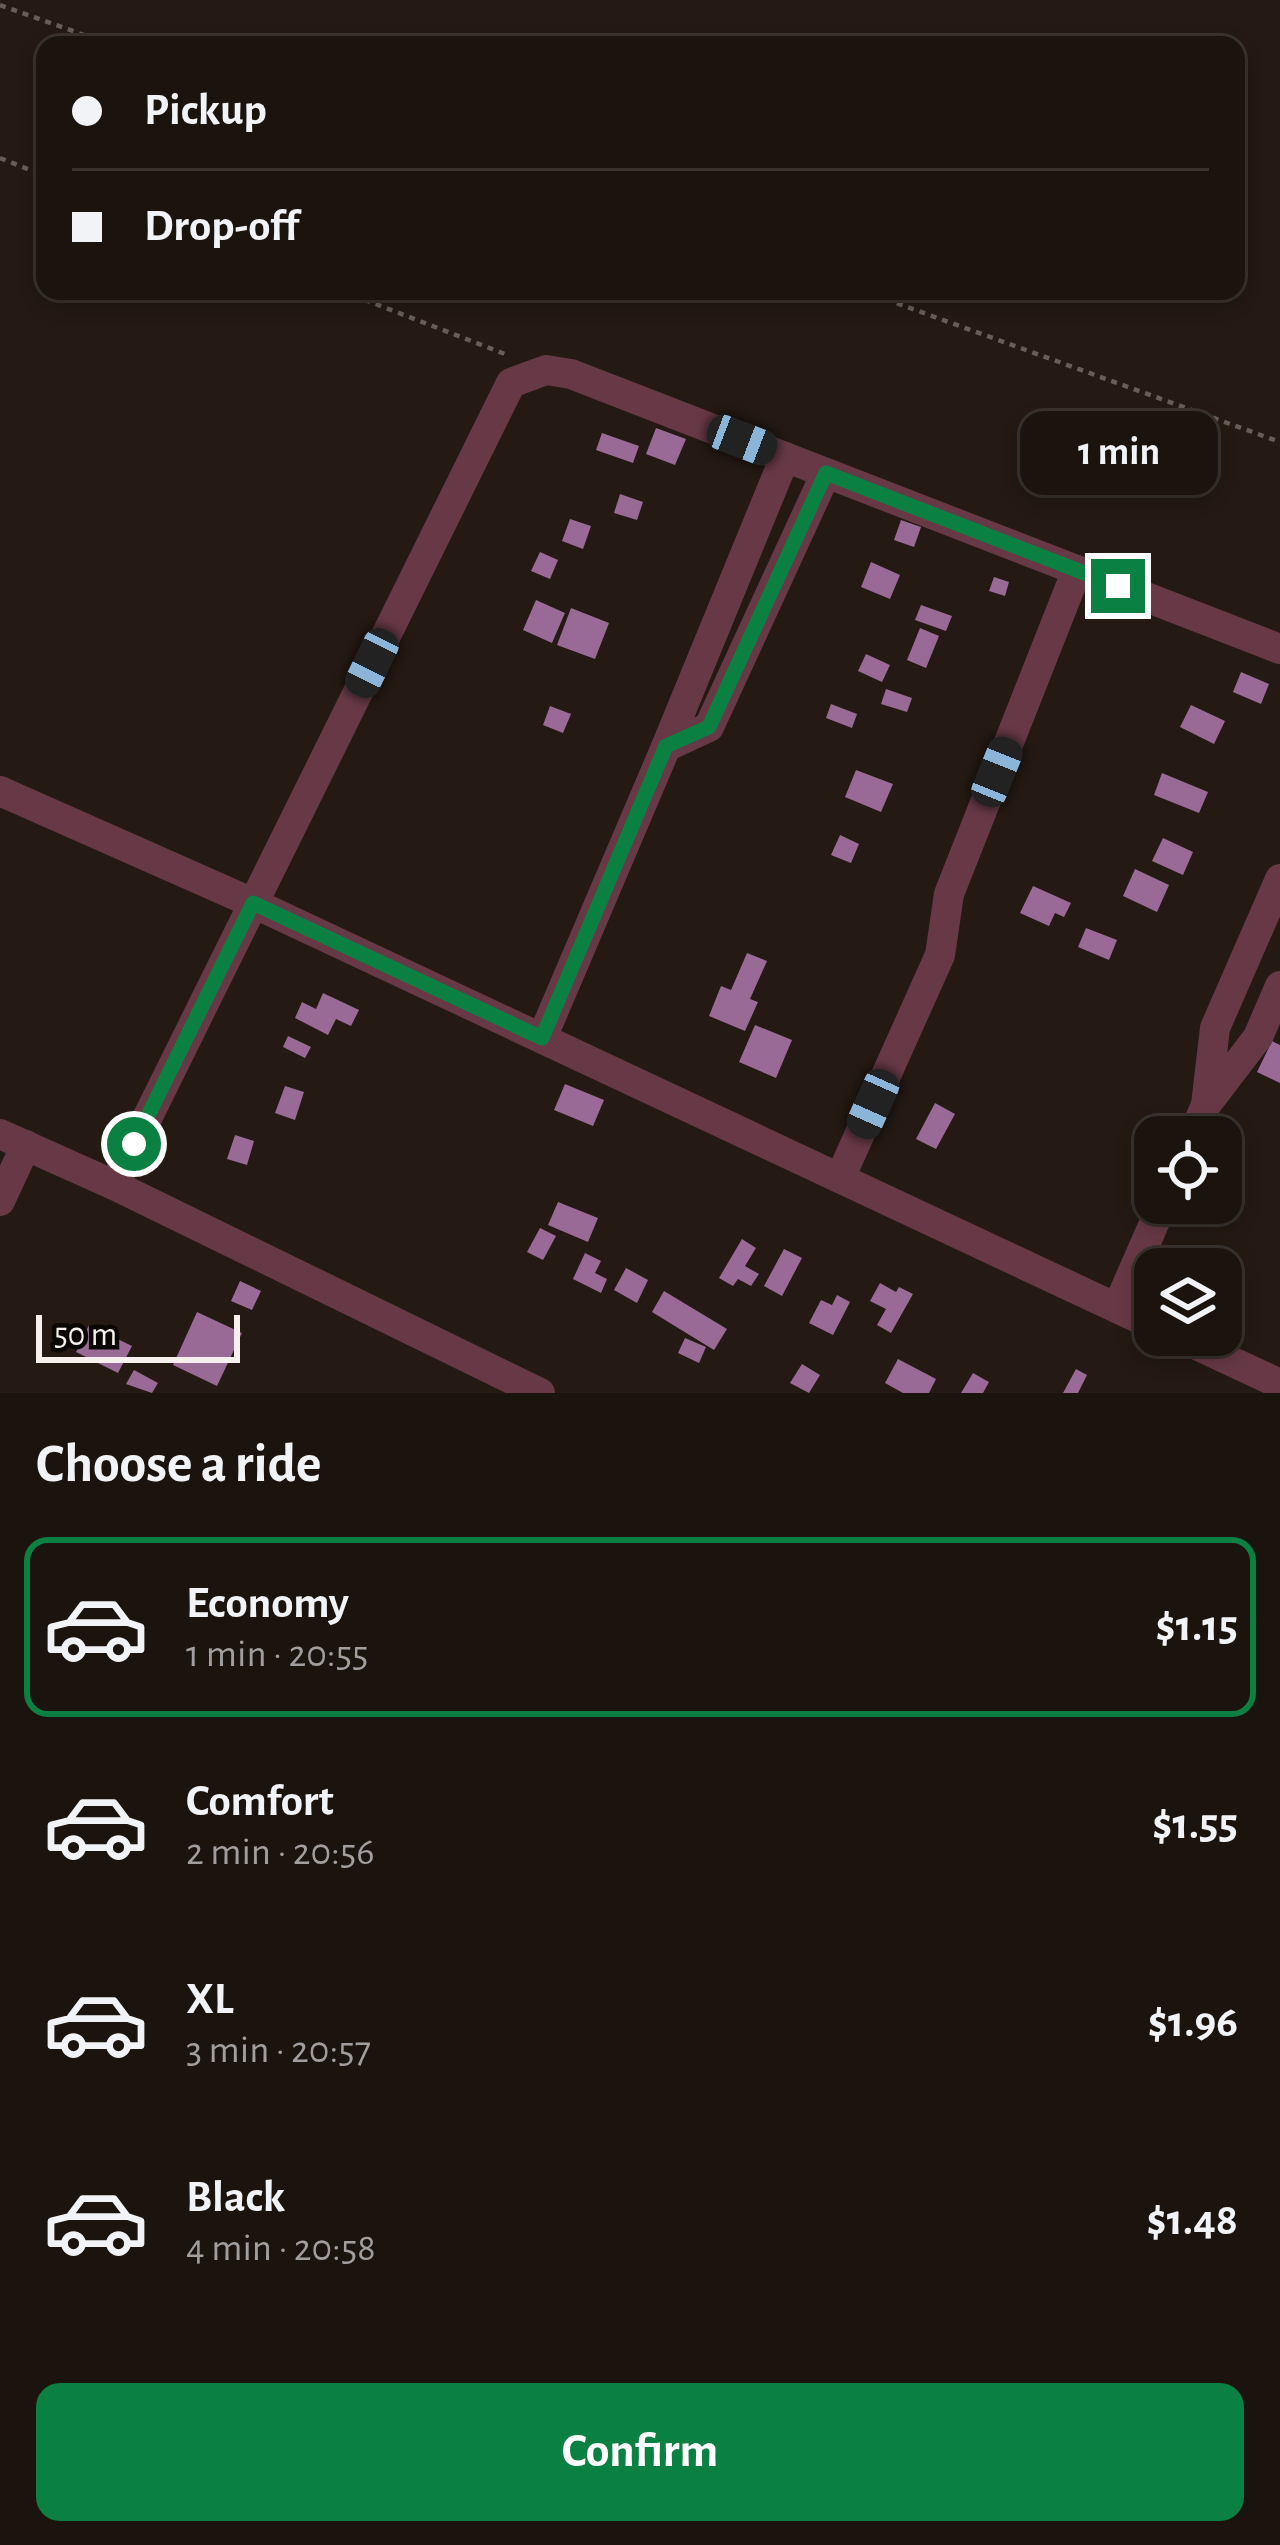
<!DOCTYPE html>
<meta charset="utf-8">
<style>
body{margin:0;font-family:"Alegreya Sans",sans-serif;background:#241c17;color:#f1f3f6;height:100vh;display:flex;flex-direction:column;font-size:45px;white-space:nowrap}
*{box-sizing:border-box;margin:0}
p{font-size:39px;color:#a09e9e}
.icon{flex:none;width:66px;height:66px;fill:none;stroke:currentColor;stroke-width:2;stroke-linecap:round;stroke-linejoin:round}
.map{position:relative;height:1393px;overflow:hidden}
.side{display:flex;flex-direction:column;background:#1b130e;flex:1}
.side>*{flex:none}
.guide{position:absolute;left:36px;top:36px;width:1209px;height:264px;border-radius:24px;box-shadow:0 6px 18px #0003,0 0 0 3px #39322e;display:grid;align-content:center;height:264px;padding:0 36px;background:#1b130e}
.fabs{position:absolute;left:1134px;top:1116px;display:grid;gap:24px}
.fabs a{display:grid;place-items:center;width:108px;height:108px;border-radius:24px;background:#1b130e;box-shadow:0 6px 18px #0003,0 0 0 3px #39322e;font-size:60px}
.scale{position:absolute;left:36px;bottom:30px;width:204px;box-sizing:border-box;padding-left:12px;border:6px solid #f8f0ec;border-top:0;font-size:33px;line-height:42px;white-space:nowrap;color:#f8f0ec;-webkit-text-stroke:9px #0a0604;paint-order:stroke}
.end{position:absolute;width:54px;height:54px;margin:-27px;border:15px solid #0b8043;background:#fff;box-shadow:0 0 0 6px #fff}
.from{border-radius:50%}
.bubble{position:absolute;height:84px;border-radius:24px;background:#1b130e;box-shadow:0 6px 18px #0003,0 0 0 3px #39322e;font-size:39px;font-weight:700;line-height:84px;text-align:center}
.car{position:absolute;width:36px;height:72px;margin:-36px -18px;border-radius:15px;box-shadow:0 0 9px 3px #0007;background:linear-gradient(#222 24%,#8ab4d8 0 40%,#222 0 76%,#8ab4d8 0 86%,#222 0)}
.guide b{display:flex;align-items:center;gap:42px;height:114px;font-size:45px}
.guide b+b{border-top:3px solid #39322e}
.guide i{width:30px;height:30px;background:#f1f3f6}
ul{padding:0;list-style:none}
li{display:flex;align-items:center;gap:36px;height:180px;margin:0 24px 18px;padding:0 12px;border:6px solid transparent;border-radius:24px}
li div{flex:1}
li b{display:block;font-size:45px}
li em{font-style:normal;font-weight:700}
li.active{border-color:#0b8043}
li>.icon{width:108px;height:108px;stroke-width:1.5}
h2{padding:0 36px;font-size:54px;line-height:144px}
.button{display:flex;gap:24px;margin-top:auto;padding:24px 36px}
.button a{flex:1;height:138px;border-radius:24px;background:#0b8043;color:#fff;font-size:48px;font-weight:700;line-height:138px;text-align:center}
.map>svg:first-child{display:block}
.building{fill:#9a6a97}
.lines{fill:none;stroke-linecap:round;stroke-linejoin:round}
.path{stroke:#685e58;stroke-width:4.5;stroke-dasharray:6 6;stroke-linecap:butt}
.minor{stroke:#673946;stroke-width:30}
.route{stroke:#0b8043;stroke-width:15}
</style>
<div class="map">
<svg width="1280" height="1393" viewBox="0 0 1280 1393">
<rect width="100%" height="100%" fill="#241913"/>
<!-- building -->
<g class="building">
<polygon points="656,428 686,439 675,465 646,454"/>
<polygon points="602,433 639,446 633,463 596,450"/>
<polygon points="620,494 643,502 637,520 614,513"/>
<polygon points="570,519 591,526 583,549 562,541"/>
<polygon points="901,520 921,527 914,547 894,540"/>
<polygon points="540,552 558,560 550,579 531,571"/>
<polygon points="871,562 900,575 890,599 861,587"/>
<polygon points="994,577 1009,582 1005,596 989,591"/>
<polygon points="536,600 565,613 552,643 523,630"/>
<polygon points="921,605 952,616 946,631 915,620"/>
<polygon points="571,608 609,623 595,659 557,645"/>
<polygon points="920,628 939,636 926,668 907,660"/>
<polygon points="866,654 890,665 882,682 858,671"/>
<polygon points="1241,672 1269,684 1261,704 1233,692"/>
<polygon points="886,689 912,698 907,712 881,704"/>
<polygon points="831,704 857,714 852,728 826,718"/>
<polygon points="1191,705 1225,721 1214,744 1180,727"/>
<polygon points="550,706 571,714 563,733 543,725"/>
<polygon points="856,770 893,784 881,812 845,797"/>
<polygon points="1162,773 1208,792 1199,813 1154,795"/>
<polygon points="840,835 859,844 851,863 831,855"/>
<polygon points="1163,838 1193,852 1183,875 1152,861"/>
<polygon points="1135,869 1169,885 1157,912 1123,896"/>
<polygon points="1033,886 1071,903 1064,917 1055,913 1049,926 1020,913"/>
<polygon points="1086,928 1117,940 1109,960 1078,947"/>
<polygon points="747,953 767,961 750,999 758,1002 745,1031 709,1016 721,986 731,990"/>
<polygon points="323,993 359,1010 351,1026 336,1019 328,1035 295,1018 302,1002 316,1009"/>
<polygon points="755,1025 792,1040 776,1078 739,1062"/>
<polygon points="288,1036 311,1047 305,1058 283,1047"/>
<polygon points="1272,1041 1280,1045 1280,1083 1257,1072"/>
<polygon points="565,1084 604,1100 593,1126 554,1110"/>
<polygon points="285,1086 304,1092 295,1120 275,1113"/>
<polygon points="935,1103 955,1114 936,1149 916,1139"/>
<polygon points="235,1135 254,1141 247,1165 227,1159"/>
<polygon points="558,1202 598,1218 588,1242 548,1225"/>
<polygon points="540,1228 556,1236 543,1260 527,1252"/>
<polygon points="742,1239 756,1248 745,1266 759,1274 751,1286 738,1279 733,1286 719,1278"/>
<polygon points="784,1249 802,1258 782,1296 764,1286"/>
<polygon points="585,1253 601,1261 595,1273 607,1279 601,1293 573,1279"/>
<polygon points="626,1268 648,1280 637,1303 614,1290"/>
<polygon points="240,1281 261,1291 252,1310 231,1301"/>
<polygon points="880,1283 896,1292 899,1287 913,1294 891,1333 877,1325 886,1309 870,1301"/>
<polygon points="664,1291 727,1329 714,1350 652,1312"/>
<polygon points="837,1295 850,1302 833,1335 809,1323 821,1300 832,1305"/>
<polygon points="197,1312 242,1333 217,1386 173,1365"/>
<polygon points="89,1325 132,1346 118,1373 76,1352"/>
<polygon points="685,1338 706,1347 699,1363 678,1353"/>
<polygon points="898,1359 936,1379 929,1393 903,1393 885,1383"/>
<polygon points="802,1364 820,1375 809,1393 790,1383"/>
<polygon points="1076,1369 1087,1375 1078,1393 1063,1393"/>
<polygon points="134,1370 158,1383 152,1393 126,1384"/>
<polygon points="973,1373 989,1382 983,1393 961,1393"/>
</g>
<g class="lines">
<!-- path -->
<g class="path">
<polyline points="0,5 112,45"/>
<polyline points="0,158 45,176"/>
<polyline points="342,291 505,354"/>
<polyline points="863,291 1280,442"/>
</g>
<!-- minor -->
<g class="minor">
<polyline points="785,457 666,747 709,727 826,473"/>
<polyline points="0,791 253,903 1155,1326"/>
<polyline points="1280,879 1215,1028 1206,1105 1258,1037 1280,986"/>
<polyline points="542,1038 666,747"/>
<polyline points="0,1134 114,1185 540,1393"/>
<polyline points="1192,1137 1206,1105"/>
<polyline points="840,1178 940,955 949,894 1077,570"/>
<polyline points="114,1185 511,383 546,370 571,374 1280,649"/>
<polyline points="0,1201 26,1145"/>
<polyline points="1117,1308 1163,1203"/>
<polyline points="1175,1335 1280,1384"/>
</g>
</g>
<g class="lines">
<!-- route -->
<polyline class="route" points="134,1144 253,903 542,1038 666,746 709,727 826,473 1118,586"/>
</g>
</svg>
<div class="fabs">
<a><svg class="icon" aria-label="locate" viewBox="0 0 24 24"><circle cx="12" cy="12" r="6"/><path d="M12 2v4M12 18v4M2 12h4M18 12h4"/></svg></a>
<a><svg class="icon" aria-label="layers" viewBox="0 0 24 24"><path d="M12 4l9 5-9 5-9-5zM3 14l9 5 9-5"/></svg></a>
</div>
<div class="scale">50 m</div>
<i class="end from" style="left:134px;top:1144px"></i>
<i class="end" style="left:1118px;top:586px"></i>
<div class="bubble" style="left:1020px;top:411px;width:198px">1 min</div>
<i class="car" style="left:742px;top:440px;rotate:111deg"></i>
<i class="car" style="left:372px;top:663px;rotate:206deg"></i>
<i class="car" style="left:997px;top:772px;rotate:22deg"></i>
<i class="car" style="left:873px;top:1104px;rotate:204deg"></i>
<div class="guide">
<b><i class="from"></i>Pickup</b>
<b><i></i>Drop-off</b>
</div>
</div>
<section class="side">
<h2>Choose a ride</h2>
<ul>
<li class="active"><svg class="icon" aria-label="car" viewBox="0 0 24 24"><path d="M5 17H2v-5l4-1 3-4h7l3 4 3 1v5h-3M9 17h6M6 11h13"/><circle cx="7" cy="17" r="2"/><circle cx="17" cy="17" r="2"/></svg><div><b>Economy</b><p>1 min · 20:55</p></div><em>$1.15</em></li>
<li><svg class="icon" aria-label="car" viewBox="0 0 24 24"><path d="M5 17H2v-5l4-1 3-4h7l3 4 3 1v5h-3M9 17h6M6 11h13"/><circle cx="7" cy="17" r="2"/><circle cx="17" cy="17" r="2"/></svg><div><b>Comfort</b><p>2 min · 20:56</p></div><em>$1.55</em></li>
<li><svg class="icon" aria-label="car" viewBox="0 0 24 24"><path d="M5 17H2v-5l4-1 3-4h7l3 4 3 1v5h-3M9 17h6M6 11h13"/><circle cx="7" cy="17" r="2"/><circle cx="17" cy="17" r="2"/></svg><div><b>XL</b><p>3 min · 20:57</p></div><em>$1.96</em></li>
<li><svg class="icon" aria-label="car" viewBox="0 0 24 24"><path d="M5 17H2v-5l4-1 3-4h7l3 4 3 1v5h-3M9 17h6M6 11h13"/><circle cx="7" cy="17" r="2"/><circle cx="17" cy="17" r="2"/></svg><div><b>Black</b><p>4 min · 20:58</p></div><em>$1.48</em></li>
</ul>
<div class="button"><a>Confirm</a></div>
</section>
